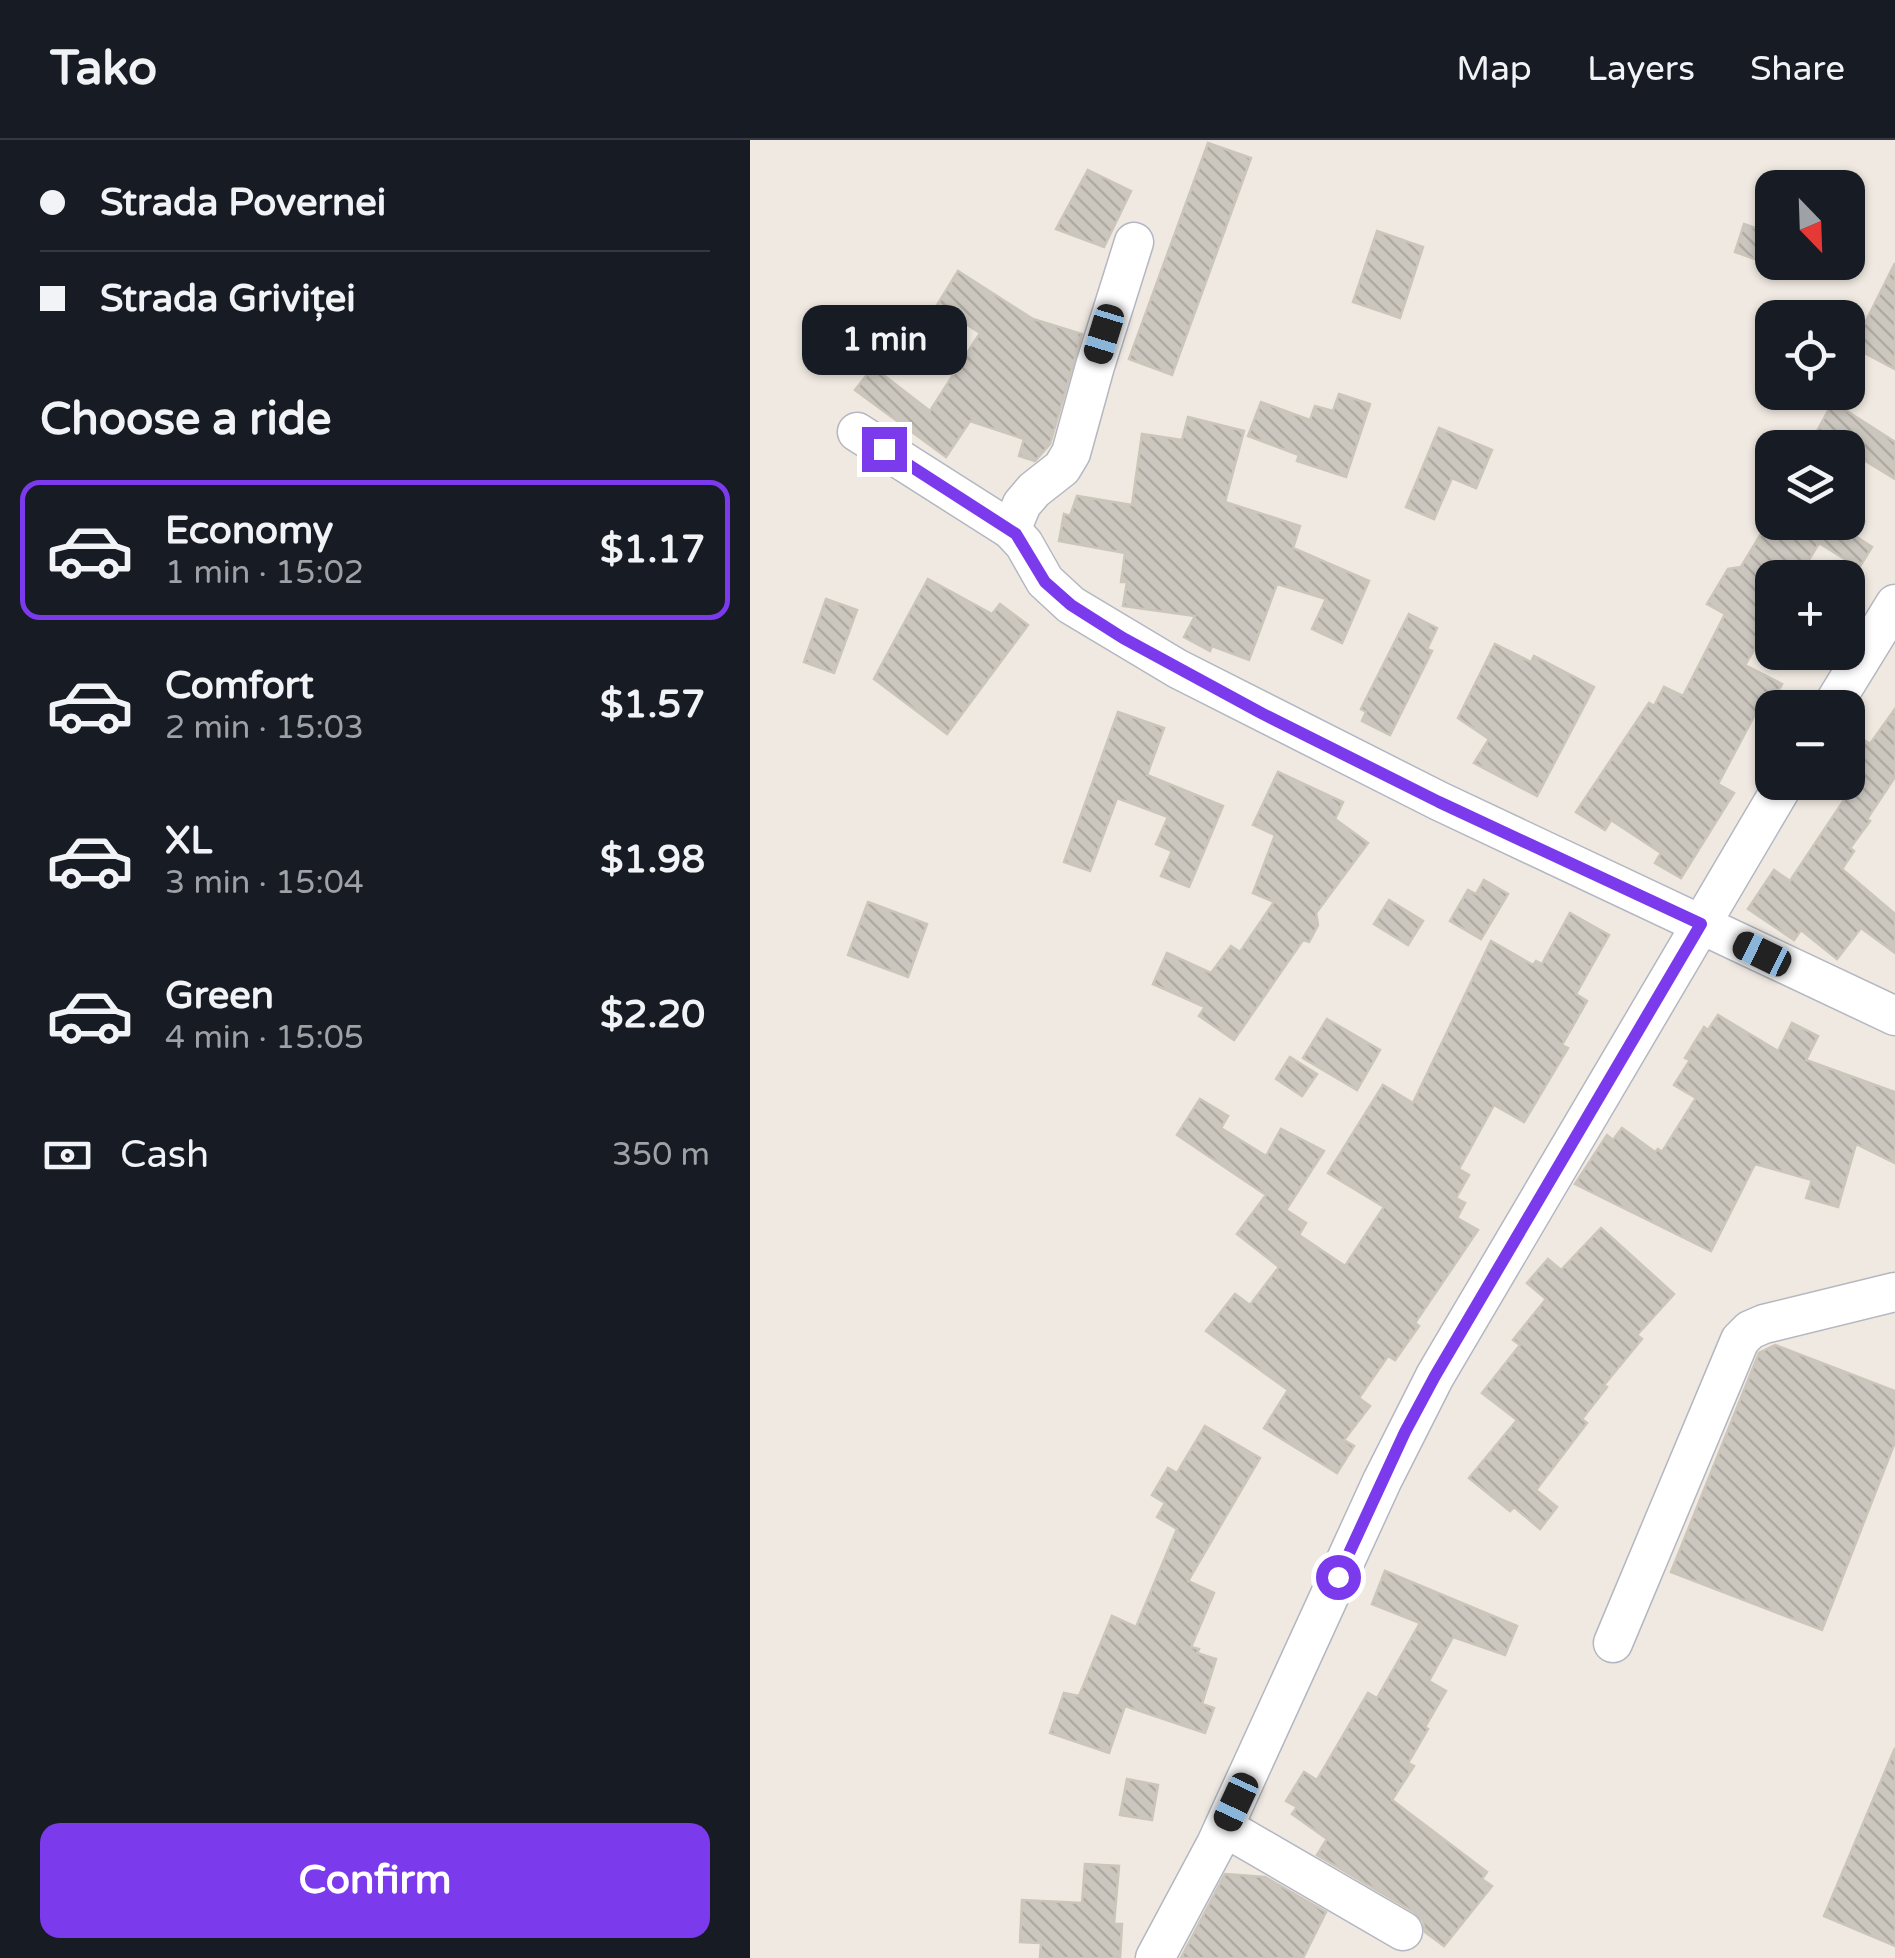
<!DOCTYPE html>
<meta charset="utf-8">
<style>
body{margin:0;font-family:"Varela Round",sans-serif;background:#242831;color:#f1f3f6;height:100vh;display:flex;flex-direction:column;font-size:38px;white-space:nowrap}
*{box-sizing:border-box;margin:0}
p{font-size:32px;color:#9ea1a6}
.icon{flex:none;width:55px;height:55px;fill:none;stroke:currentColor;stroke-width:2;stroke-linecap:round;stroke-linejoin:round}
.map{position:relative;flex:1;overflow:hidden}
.side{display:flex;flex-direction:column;background:#171b24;width:750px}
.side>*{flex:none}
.hud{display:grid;align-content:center;height:220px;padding:0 40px;background:#171b24}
.needle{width:65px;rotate:157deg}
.buttons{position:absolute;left:1005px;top:30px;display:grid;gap:20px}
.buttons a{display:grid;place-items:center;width:110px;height:110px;border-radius:20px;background:#171b24;box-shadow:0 2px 8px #0004;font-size:50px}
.end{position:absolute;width:45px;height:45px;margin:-22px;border:12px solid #7c3aed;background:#fff;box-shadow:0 0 0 5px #fff}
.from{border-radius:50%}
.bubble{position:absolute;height:70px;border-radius:20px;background:#171b24;box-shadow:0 2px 8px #0004;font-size:32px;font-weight:800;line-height:70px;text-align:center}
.car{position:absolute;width:30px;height:60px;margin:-30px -15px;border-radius:12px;box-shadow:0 0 8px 2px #0007;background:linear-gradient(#222 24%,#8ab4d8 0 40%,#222 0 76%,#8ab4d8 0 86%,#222 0)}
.hud b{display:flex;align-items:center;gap:35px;height:95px;font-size:38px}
.hud b+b{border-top:2px solid #363941}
.hud i{width:25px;height:25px;background:#f1f3f6}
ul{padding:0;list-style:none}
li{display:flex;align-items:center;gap:30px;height:140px;margin:0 20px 15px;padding:0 20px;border:5px solid transparent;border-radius:20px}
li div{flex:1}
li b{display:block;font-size:38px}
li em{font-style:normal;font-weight:800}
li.selected{border-color:#7c3aed}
li>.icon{width:90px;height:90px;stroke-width:1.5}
h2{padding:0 40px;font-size:45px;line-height:120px}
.pay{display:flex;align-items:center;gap:25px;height:110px;padding:0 40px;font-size:38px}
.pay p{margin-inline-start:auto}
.primary-button{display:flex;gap:20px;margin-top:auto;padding:20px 40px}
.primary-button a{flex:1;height:115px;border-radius:20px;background:#7c3aed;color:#fff;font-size:40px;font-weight:800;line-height:115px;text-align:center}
header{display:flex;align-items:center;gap:60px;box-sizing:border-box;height:140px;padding:0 50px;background:#171b24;border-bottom:2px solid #363941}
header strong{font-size:48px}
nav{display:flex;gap:55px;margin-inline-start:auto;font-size:35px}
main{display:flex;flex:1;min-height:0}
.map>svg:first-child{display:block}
.building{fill:url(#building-back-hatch);stroke:#cbc5ba;stroke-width:2.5}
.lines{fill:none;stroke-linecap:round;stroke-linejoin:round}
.minor-casing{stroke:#b4b7c1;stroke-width:41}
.minor{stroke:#fff;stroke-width:38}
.route{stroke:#7c3aed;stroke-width:12}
</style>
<header>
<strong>Tako</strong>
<nav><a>Map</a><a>Layers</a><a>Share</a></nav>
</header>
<main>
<section class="side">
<div class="hud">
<b><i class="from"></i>Strada Povernei</b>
<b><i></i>Strada Griviței</b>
</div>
<h2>Choose a ride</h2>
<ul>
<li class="selected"><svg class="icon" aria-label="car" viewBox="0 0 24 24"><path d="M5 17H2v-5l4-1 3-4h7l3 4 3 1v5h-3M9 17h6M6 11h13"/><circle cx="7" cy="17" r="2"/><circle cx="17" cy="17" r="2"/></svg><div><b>Economy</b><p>1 min · 15:02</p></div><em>$1.17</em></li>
<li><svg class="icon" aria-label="car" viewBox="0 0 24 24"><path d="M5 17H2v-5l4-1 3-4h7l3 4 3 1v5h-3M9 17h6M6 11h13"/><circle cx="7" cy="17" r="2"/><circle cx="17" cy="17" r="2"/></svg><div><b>Comfort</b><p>2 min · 15:03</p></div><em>$1.57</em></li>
<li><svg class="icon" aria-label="car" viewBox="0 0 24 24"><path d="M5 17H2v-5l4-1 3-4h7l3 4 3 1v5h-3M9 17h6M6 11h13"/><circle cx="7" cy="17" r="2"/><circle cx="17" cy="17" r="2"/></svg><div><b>XL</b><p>3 min · 15:04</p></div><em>$1.98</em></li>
<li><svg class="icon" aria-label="car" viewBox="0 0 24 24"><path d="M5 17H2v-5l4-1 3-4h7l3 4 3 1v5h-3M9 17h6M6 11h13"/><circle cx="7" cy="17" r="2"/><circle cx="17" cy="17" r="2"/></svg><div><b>Green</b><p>4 min · 15:05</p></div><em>$2.20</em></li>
</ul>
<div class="pay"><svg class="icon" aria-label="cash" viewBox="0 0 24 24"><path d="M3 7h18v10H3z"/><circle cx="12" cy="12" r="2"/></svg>Cash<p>350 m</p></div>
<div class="primary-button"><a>Confirm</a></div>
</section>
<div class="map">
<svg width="1145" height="1818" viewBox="0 0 1145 1818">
<defs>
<pattern id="building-back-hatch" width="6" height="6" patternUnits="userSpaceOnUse" patternTransform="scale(2.5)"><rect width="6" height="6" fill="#cbc7bf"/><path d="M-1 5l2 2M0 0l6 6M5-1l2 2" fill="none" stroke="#afaba4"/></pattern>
</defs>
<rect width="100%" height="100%" fill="#efe9e1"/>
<!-- building -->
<g class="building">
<polygon points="458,3 501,18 422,235 379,219"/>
<polygon points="338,30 381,51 354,107 306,89"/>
<polygon points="994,84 1022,94 1022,125 985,112"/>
<polygon points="627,91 673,107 650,178 603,162"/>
<polygon points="1145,123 1145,229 1103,207"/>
<polygon points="208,131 283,179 332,194 300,304 285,321 269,316 274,299 220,281 196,317 105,250 123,227 180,271 230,193 187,165"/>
<polygon points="589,254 620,264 596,337 547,321 549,315 498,296 511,262 560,280 565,266 583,271"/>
<polygon points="1083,262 1145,302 1145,339 1067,291"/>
<polygon points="438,277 494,291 475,362 550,386 543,408 619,441 592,503 562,489 576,459 527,444 499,520 462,506 460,511 434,497 445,476 373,466 377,442 371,442 375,413 309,401 314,374 320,376 327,356 382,365 392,294 432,300"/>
<polygon points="689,288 742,310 726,348 702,338 684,379 656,367"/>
<polygon points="1018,382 1114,382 1105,396 1122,407 1109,428 1069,403 1048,438 1022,438 1022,480 995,525 1032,544 1018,570 1010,565 968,644 984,653 931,738 905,723 911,713 861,680 855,690 826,672 899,563 904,566 914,547 933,556 975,474 957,464 978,429 991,427"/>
<polygon points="178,439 242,474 250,464 278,485 197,594 124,539"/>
<polygon points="76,459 107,470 84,533 54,522"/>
<polygon points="659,474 687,488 677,509 682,511 640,595 612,581 616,572 611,569"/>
<polygon points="745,504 781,522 784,516 844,547 787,656 724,623 739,599 708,578"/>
<polygon points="1145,569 1145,637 1117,679 1120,681 1100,708 1104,711 1092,729 1145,774 1145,813 1111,788 1087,819 1051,790 1044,800 998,769 1024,730 1040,741 1102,648 1098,645 1098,609 1107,595 1120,604"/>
<polygon points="368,572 414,588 397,635 473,666 439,747 411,736 422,711 406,704 418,677 367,658 340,731 314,722"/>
<polygon points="528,632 593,662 585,679 618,703 566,773 568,785 559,802 553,800 484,900 449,876 455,867 403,844 417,813 461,833 481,806 490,812 524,762 503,753 525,695 503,685"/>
<polygon points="734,740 758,754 731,799 700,781 718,750 726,754"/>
<polygon points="639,760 673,781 658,805 624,784"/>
<polygon points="118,762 177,784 158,837 98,815"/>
<polygon points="820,773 859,795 826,854 837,861 812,905 818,908 774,982 744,965 709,1029 719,1035 706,1058 715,1063 707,1078 728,1090 665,1183 669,1186 645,1220 638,1216 609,1258 620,1266 594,1300 604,1306 587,1333 514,1288 538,1250 456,1191 485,1154 500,1165 529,1127 487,1094 516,1055 427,995 450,959 478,976 471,988 516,1016 531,989 574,1011 536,1070 556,1083 549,1095 595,1126 634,1067 578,1033 633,945 663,963 741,801 783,825 786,821 792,824"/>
<polygon points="968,875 1028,911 1042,883 1068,896 1056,920 1145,952 1145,1023 1106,1004 1088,1067 1056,1058 1062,1040 1005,1024 961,1111 825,1044 857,995 863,1000 872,988 905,1012 908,1009 912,1012 946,958 924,945 940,920 935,918 954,887 958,890"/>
<polygon points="577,879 630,910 607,950 553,918"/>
<polygon points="540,917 567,934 552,956 526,939"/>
<polygon points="851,1088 924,1154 887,1195 892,1199 854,1245 857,1247 832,1279 837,1283 786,1350 807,1367 790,1389 764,1367 760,1371 719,1338 767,1280 732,1253 770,1205 763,1200 796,1159 777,1143 798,1119 811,1130"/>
<polygon points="1025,1205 1145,1251 1145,1302 1072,1490 921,1432 1009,1213"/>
<polygon points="455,1286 510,1318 438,1441 464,1453 441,1507 449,1509 447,1513 466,1519 452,1564 464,1568 455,1593 375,1566 359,1613 300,1593 314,1553 329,1556 362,1476 386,1487 427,1389 407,1377 415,1363 402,1355 418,1328 427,1333"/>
<polygon points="635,1431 767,1486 755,1515 703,1497 679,1541 696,1551 675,1587 678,1589 658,1623 664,1626 642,1660 737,1732 732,1739 742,1746 694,1806 675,1792 673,1781 664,1772 567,1715 577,1699 542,1674 547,1667 536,1661 554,1632 567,1640 618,1553 627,1558 670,1483 622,1464"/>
<polygon points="1145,1608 1145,1806 1074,1776"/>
<polygon points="377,1639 408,1645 402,1680 370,1675"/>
<polygon points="335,1724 369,1726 364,1784 372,1784 370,1818 290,1818 291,1803 270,1802 272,1760 332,1763"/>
<polygon points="475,1734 515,1737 576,1772 553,1818 431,1818"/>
</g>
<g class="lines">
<defs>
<g id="minor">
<polyline points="107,292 261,390 274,404 295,441 321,465 428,529 689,661 1145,876"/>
<polyline points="261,390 272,364 284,350 312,328 321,313 345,226 384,102"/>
<polyline points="1081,568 1145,464"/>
<polyline points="863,1503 990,1200 1000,1190 1014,1184 1145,1152"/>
<polyline points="474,1687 653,1791"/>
<polyline points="405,1818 466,1704 632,1341 685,1236 1035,642"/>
</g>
</defs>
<!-- minor casing -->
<use href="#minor" class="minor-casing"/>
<!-- minor -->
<use href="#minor" class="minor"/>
</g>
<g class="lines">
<!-- route -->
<polyline class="route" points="134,309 266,394 295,442 321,465 373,498 513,574 689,662 951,784 685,1236 655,1292 588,1437"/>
</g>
</svg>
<div class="buttons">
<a><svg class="needle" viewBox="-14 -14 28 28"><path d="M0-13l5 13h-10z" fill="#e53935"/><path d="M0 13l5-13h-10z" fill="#9ea1a6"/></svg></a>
<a><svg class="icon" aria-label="locate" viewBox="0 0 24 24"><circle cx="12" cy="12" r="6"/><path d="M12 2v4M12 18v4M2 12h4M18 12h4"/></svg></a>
<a><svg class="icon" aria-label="layers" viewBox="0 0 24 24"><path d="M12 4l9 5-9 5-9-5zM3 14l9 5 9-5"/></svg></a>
<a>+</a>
<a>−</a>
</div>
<i class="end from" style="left:588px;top:1437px"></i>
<i class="end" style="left:134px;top:309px"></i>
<div class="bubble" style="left:52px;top:165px;width:165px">1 min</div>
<i class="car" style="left:354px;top:194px;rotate:197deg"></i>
<i class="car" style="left:1012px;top:814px;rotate:296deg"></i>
<i class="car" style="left:486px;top:1662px;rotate:205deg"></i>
</div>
</main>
